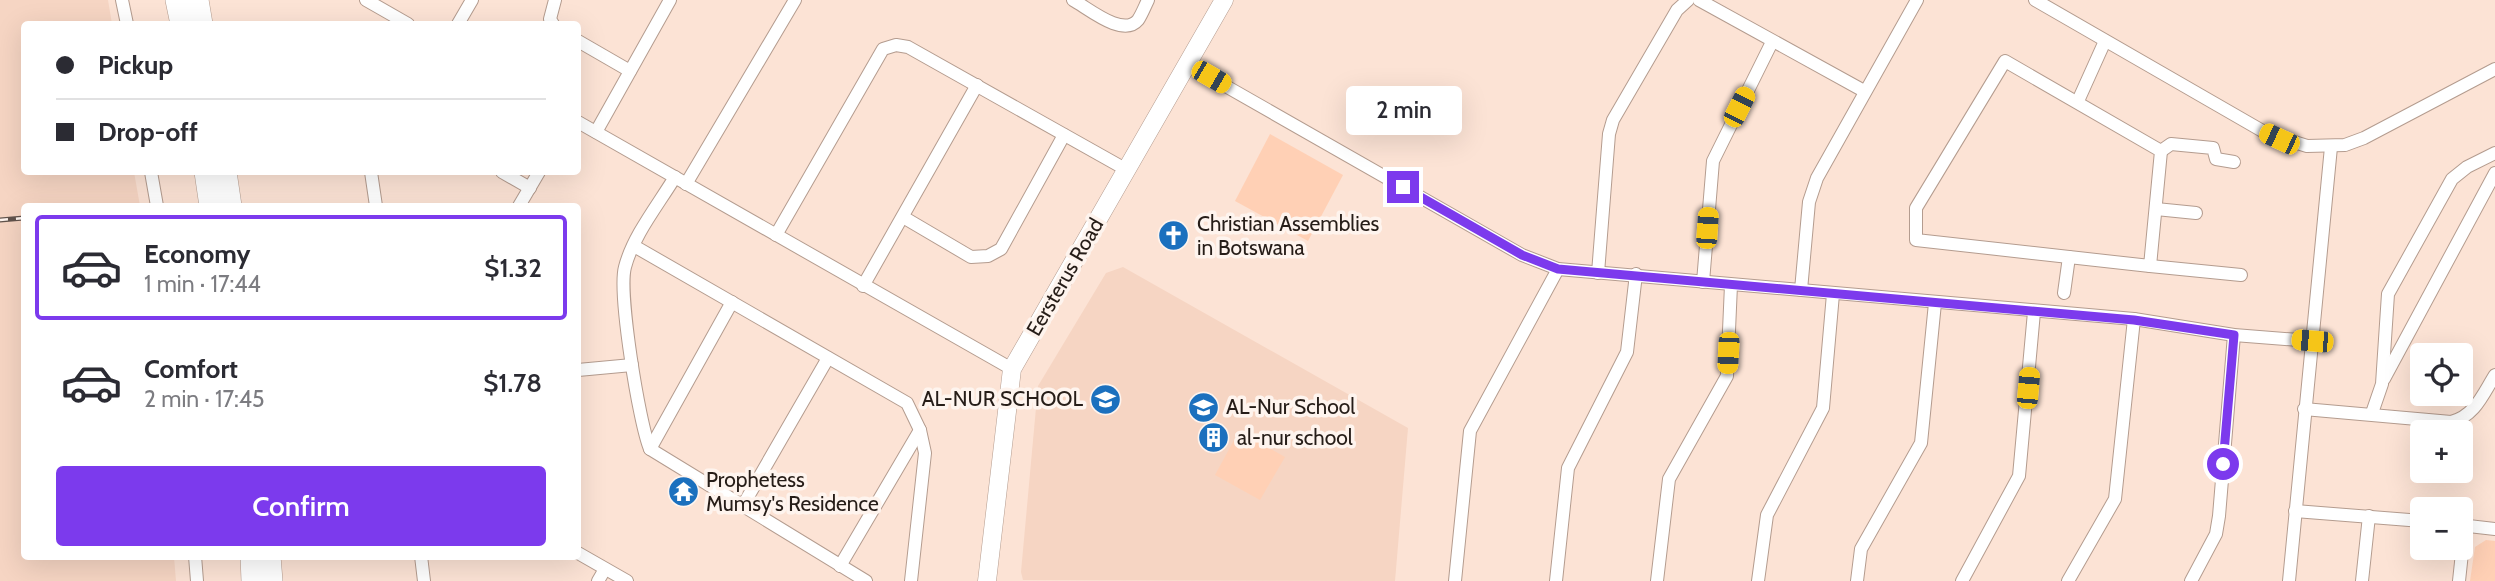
<!DOCTYPE html>
<meta charset="utf-8">
<style>
body{margin:0;font-family:Cabin,sans-serif;background:#f7f7f7;color:#2b2b33;height:100vh;display:flex;flex-direction:column;font-size:26px;white-space:nowrap}
*{box-sizing:border-box;margin:0}
p{font-size:23px;color:#7c7c81}
.icon{flex:none;width:38px;height:38px;fill:none;stroke:currentColor;stroke-width:2;stroke-linecap:round;stroke-linejoin:round}
.map{position:relative;flex:1;overflow:hidden}
.drawer{position:absolute;left:21px;top:203px;width:560px;height:357px;display:flex;flex-direction:column;background:#fff;border-radius:7px;box-shadow:0 7px 28px #0002}
.drawer>*{flex:none}
.guide{position:absolute;left:21px;top:21px;width:560px;height:154px;border-radius:7px;box-shadow:0 7px 28px #0002;display:grid;align-content:center;height:154px;padding:0 35px;background:#fff}
.controls{position:absolute;left:2410px;top:343px;display:grid;gap:14px}
.controls a{display:grid;place-items:center;width:63px;height:63px;border-radius:7px;background:#fff;box-shadow:0 7px 28px #0002;font-size:35px}
.end{position:absolute;width:32px;height:32px;margin:-16px;border:9px solid #7c3aed;background:#fff;box-shadow:0 0 0 4px #fff}
.from{border-radius:50%}
.bubble{position:absolute;height:49px;border-radius:7px;background:#fff;box-shadow:0 7px 28px #0002;font-size:23px;font-weight:600;line-height:49px;text-align:center}
.car{position:absolute;width:21px;height:42px;margin:-21px -10px;border-radius:9px;box-shadow:0 0 5px 2px #0007;background:linear-gradient(#f5c518 24%,#345 0 40%,#f5c518 0 76%,#345 0 86%,#f5c518 0)}
.guide b{display:flex;align-items:center;gap:24px;height:66px;font-size:26px}
.guide b+b{border-top:2px solid #e1e1e2}
.guide i{width:18px;height:18px;background:#2b2b33}
ul{padding:12px 0 0;list-style:none}
li{display:flex;align-items:center;gap:21px;height:105px;margin:0 14px 10px;padding:0 21px;border:4px solid transparent;border-radius:7px}
li div{flex:1}
li b{display:block;font-size:26px}
li em{font-style:normal;font-weight:600}
li.current{border-color:#7c3aed}
li>.icon{width:63px;height:63px;stroke-width:1.5}
.primary-button{display:flex;gap:14px;margin-top:auto;padding:14px 35px}
.primary-button a{flex:1;height:80px;border-radius:7px;background:#7c3aed;color:#fff;font-size:28px;font-weight:600;line-height:80px;text-align:center}
.map>svg:first-child{display:block}
.built{fill:#f6d5c3}
.green{fill:#ffd0b5}
.lines{fill:none;stroke-linecap:round;stroke-linejoin:round}
.street-casing{stroke:#b49c8f;stroke-width:14}
.secondary-casing{stroke:#b49c8f;stroke-width:19}
.highway-casing{stroke:#b49c8f;stroke-width:24}
.street{stroke:#fff;stroke-width:12}
.secondary{stroke:#fff;stroke-width:18}
.highway{stroke:#fff;stroke-width:23}
.rail-casing{stroke:#61534c;stroke-width:5}
.rail{stroke:#fef4ee;stroke-width:2.5;stroke-dasharray:8;stroke-linecap:butt}
.route{stroke:#7c3aed;stroke-width:9}
.labels{text-anchor:middle;stroke-width:7;stroke-linejoin:round;paint-order:stroke}
.poi-label{font-size:21px;fill:#261d18;stroke:#fef4ee;text-anchor:start}
.street-label{font-size:21px;fill:#261d18;stroke:#fef4ee}
</style>
<div class="map">
<svg width="2495" height="581" viewBox="0 0 2495 581">
<rect width="100%" height="100%" fill="#fce3d5"/>
<!-- built -->
<g class="built">
<polygon points="0,0 108,0 112,24 24,24 24,172 134,172 140,206 24,206 24,556 174,557 176,581 0,581"/>
<polygon points="1123,267 1408,428 1395,581 1023,580 1021,572 1038,386 1106,273"/>
</g>
<!-- green -->
<g class="green">
<polygon points="1270,134 1343,175 1308,241 1235,201"/>
<polygon points="1239,431 1285,457 1260,500 1215,475"/>
<polygon points="2486,540 2495,541 2495,581 2470,581 2475,547"/>
</g>
<g class="lines">
<defs>
<g id="street">
<polyline points="122,0 127,24"/>
<polyline points="366,0 408,24"/>
<path d="M1073,0C1088,8 1123,38 1138,20C1142,14 1145,6 1148,0"/>
<polyline points="1699,0 1864,91"/>
<polyline points="2035,0 2266,133 2307,146 2345,145 2364,138 2495,69"/>
<polyline points="458,24 472,0"/>
<polyline points="553,24 550,19 555,0"/>
<polyline points="578,41 630,71"/>
<polygon points="2005,61 2161,151 2150,266 1916,240 1916,208"/>
<polyline points="1187,64 1522,255 1558,269 2134,319 2234,335 2312,341"/>
<polyline points="2078,101 2105,41"/>
<polyline points="578,122 1012,369"/>
<polyline points="596,132 670,0"/>
<polyline points="2161,151 2171,144 2213,148 2216,159 2234,162"/>
<polyline points="151,172 157,206"/>
<polyline points="371,172 376,206"/>
<polyline points="502,172 530,188"/>
<path d="M675,177C658,205 633,236 625,267C618,292 639,423 650,449L866,581"/>
<polyline points="686,184 795,0"/>
<polyline points="519,206 539,172"/>
<polyline points="2156,209 2196,213"/>
<polyline points="903,217 971,257 988,256 1001,249 1064,135"/>
<polyline points="776,235 883,49 896,45 908,47 1127,170"/>
<polyline points="634,246 907,403 920,430 925,453 911,581"/>
<polyline points="2150,266 2241,275"/>
<polyline points="1598,273 1609,134 1613,120 1677,10 1688,0"/>
<polyline points="1703,282 1713,161 1772,42"/>
<polyline points="863,286 977,85"/>
<polyline points="1801,290 1809,202 1817,178 1917,0"/>
<polyline points="2064,293 2069,257"/>
<polyline points="578,370 632,365"/>
<polyline points="2384,379 2495,173"/>
<path d="M2304,409L2451,422C2475,416 2483,394 2495,375"/>
<polyline points="2372,413 2382,384 2388,294 2452,179 2467,167 2495,153"/>
<polyline points="650,449 732,302"/>
<polyline points="742,507 828,358"/>
<polyline points="2295,511 2422,521"/>
<polyline points="2460,525 2495,529"/>
<polyline points="578,553 627,581"/>
<polyline points="195,556 197,581"/>
<polyline points="421,556 424,581"/>
<polyline points="840,566 920,430"/>
<polyline points="598,581 605,569"/>
<polyline points="1455,581 1470,431 1558,269"/>
<polyline points="1556,581 1568,468 1627,352 1636,274"/>
<polyline points="1657,581 1669,479 1727,376 1731,285"/>
<polyline points="1758,581 1767,515 1823,408 1833,294"/>
<polyline points="1857,581 1861,549 1921,443 1935,303"/>
<polyline points="1962,581 2019,476 2034,312"/>
<polyline points="2068,581 2115,499 2134,319"/>
<polyline points="2191,581 2216,534 2219,516 2234,335"/>
<polyline points="2289,581 2331,147"/>
<polyline points="2362,581 2369,516"/>
<polyline points="2459,581 2465,525"/>
</g>
<polyline id="secondary" points="987,581 1012,369 1224,0"/>
<g id="highway">
<polyline points="177,0 182,24"/>
<polyline points="197,0 201,24"/>
<polyline points="206,172 211,206"/>
<polyline points="225,172 230,206"/>
<polyline points="252,556 253,581"/>
<polyline points="269,556 271,581"/>
</g>
</defs>
<!-- street casing -->
<use href="#street" class="street-casing"/>
<!-- secondary casing -->
<use href="#secondary" class="secondary-casing"/>
<!-- highway casing -->
<use href="#highway" class="highway-casing"/>
<!-- street -->
<use href="#street" class="street"/>
<!-- secondary -->
<use href="#secondary" class="secondary"/>
<!-- highway -->
<use href="#highway" class="highway"/>
<defs>
<polyline id="rail" points="0,220 24,218"/>
</defs>
<!-- rail casing -->
<use href="#rail" class="rail-casing"/>
<!-- rail -->
<use href="#rail" class="rail"/>
</g>
<g class="lines">
<!-- route -->
<polyline class="route" points="1403,187 1522,255 1558,269 2134,320 2234,335 2223,464"/>
</g>
<!-- icons -->
<defs>
<symbol id="church-disc" viewBox="-11 -11 22 22"><circle r="9.5" fill="#1b70be" stroke="#fef4ee"/><path d="M-1.2-6h2.4v3.5h3.3v2.4h-3.3V6h-2.4V-.1h-3.3v-2.4h3.3Z" fill="#fff"/></symbol>
<symbol id="school-disc" viewBox="-11 -11 22 22"><circle r="9.5" fill="#1b70be" stroke="#fef4ee"/><path d="M0-5L7-2L0 1L-7-2ZM-4 1L0 2.5L4 1V4Q0 6-4 4Z" fill="#fff"/></symbol>
<symbol id="building-disc" viewBox="-11 -11 22 22"><circle r="9.5" fill="#1b70be" stroke="#fef4ee"/><path d="M-4-6H4V6H1V3H-1V6H-4ZM-2.5-4.3h1.7v1.8h-1.7ZM.8-4.3h1.7v1.8H.8ZM-2.5-1h1.7V.8h-1.7ZM.8-1h1.7V.8H.8Z" fill="#fff"/></symbol>
<symbol id="temple-disc" viewBox="-11 -11 22 22"><circle r="9.5" fill="#1b70be" stroke="#fef4ee"/><path d="M0-6L5-2H3V0L6.5 2.5H4V6H1.5V3h-3V6H-4V2.5H-6.5L-3 0V-2H-5Z" fill="#fff"/></symbol>
</defs>
<g fill-rule="evenodd">
<use href="#church-disc" x="1156" y="218" width="35" height="35"/>
<use href="#school-disc" x="1088" y="382" width="35" height="35"/>
<use href="#school-disc" x="1186" y="390" width="35" height="35"/>
<use href="#building-disc" x="1196" y="420" width="35" height="35"/>
<use href="#temple-disc" x="666" y="474" width="35" height="35"/>
</g>
<g class="labels">
<!-- poi labels -->
<g class="poi-label">
<text x="1197" y="231">Christian Assemblies<tspan x="1197" dy="24">in Botswana</tspan></text>
<text x="1083" y="406" text-anchor="end">AL-NUR SCHOOL</text>
<text x="1226" y="414">AL-Nur School</text>
<text x="1237" y="445">al-nur school</text>
<text x="706" y="487">Prophetess<tspan x="706" dy="24">Mumsy's Residence</tspan></text>
</g>
<!-- street labels -->
<g class="street-label">
<text transform="translate(1065 277) rotate(-60)" y="7">Eersterus Road</text>
</g>
</g>
</svg>
<div class="controls">
<a><svg class="icon" aria-label="locate" viewBox="0 0 24 24"><circle cx="12" cy="12" r="6"/><path d="M12 2v4M12 18v4M2 12h4M18 12h4"/></svg></a>
<a>+</a>
<a>−</a>
</div>
<i class="end from" style="left:2223px;top:464px"></i>
<i class="end" style="left:1403px;top:187px"></i>
<div class="bubble" style="left:1346px;top:86px;width:116px">2 min</div>
<i class="car" style="left:1211px;top:77px;rotate:120deg"></i>
<i class="car" style="left:1739px;top:107px;rotate:27deg"></i>
<i class="car" style="left:2279px;top:139px;rotate:295deg"></i>
<i class="car" style="left:1707px;top:228px;rotate:4deg"></i>
<i class="car" style="left:2312px;top:341px;rotate:275deg"></i>
<i class="car" style="left:1728px;top:353px;rotate:183deg"></i>
<i class="car" style="left:2028px;top:388px;rotate:5deg"></i>
<div class="guide">
<b><i class="from"></i>Pickup</b>
<b><i></i>Drop-off</b>
</div>
<section class="drawer">
<ul>
<li class="current"><svg class="icon" aria-label="car" viewBox="0 0 24 24"><path d="M5 17H2v-5l4-1 3-4h7l3 4 3 1v5h-3M9 17h6M6 11h13"/><circle cx="7" cy="17" r="2"/><circle cx="17" cy="17" r="2"/></svg><div><b>Economy</b><p>1 min · 17:44</p></div><em>$1.32</em></li>
<li><svg class="icon" aria-label="car" viewBox="0 0 24 24"><path d="M5 17H2v-5l4-1 3-4h7l3 4 3 1v5h-3M9 17h6M6 11h13"/><circle cx="7" cy="17" r="2"/><circle cx="17" cy="17" r="2"/></svg><div><b>Comfort</b><p>2 min · 17:45</p></div><em>$1.78</em></li>
</ul>
<div class="primary-button"><a>Confirm</a></div>
</section>
</div>
